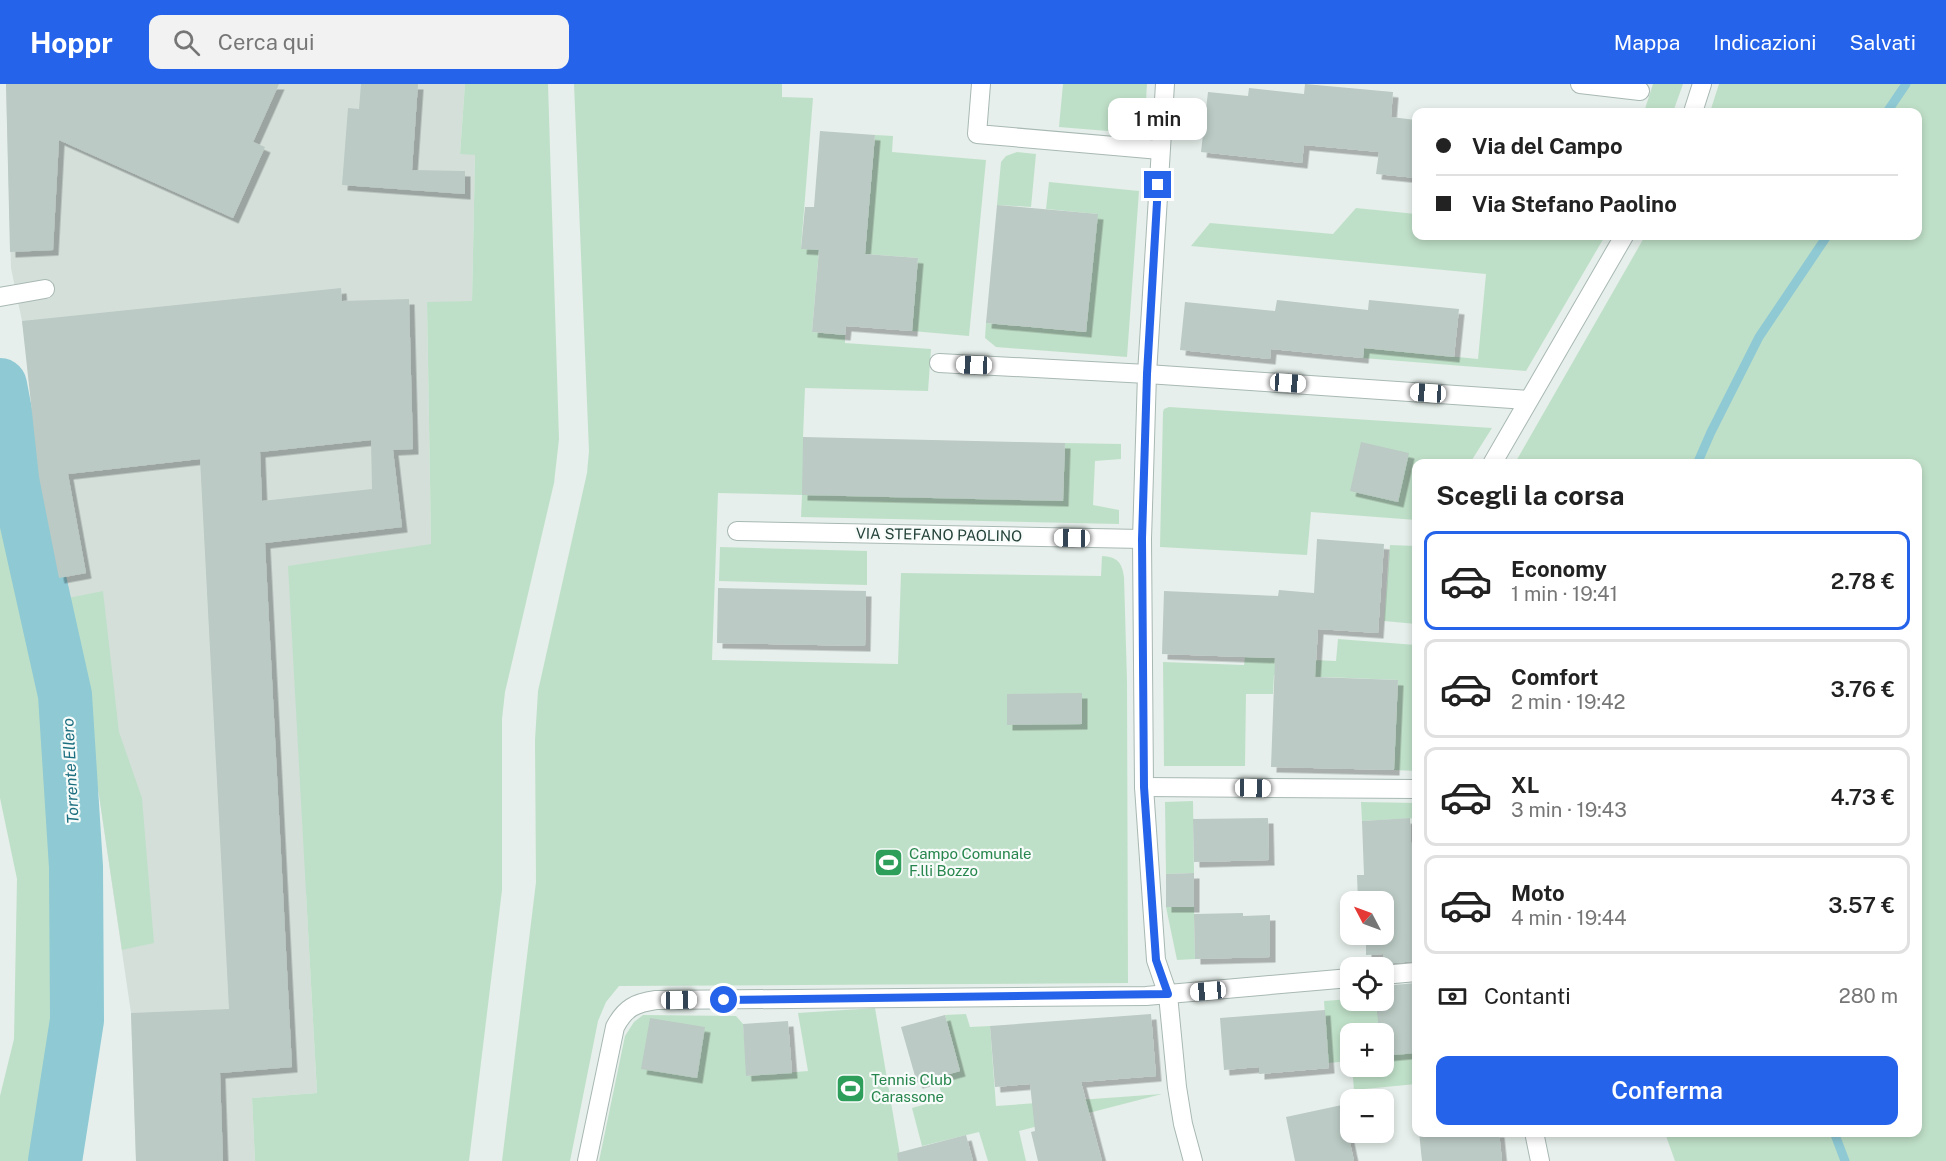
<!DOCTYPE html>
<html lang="it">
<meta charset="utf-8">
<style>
body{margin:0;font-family:"Public Sans",sans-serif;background:#f2f2f2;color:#222;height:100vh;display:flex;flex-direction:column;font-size:22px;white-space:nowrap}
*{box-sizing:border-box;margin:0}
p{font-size:20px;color:#767676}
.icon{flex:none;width:33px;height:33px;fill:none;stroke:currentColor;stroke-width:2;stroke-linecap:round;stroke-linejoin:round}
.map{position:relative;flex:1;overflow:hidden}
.drawer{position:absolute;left:1412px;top:375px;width:510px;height:678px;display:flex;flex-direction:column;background:#fff;border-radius:12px;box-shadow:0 3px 9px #0003}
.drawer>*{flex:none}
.hud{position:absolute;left:1412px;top:24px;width:510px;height:132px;border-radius:12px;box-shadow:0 3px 9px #0003;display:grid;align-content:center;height:132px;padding:0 24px;background:#fff}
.needle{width:39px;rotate:311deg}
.tools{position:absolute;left:1340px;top:807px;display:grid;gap:12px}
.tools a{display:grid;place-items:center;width:54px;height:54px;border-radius:12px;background:#fff;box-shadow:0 3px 9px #0003;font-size:30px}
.end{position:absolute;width:27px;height:27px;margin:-14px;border:8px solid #2563eb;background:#fff;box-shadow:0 0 0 3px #fff}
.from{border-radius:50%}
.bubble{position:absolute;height:42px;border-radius:12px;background:#fff;box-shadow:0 3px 9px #0003;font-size:20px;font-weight:600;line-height:42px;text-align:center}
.car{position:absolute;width:18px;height:36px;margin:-18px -9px;border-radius:8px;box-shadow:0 0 4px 2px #0007;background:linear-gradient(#fff 24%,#345 0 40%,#fff 0 76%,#345 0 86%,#fff 0)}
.hud b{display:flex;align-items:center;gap:21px;height:57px;font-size:22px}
.hud b+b{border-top:2px solid #e0e0e0}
.hud i{width:15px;height:15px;background:#222}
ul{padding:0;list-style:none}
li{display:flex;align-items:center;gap:18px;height:99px;margin:0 12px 9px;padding:0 12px;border:3px solid #e0e0e0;border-radius:12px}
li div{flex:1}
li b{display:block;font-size:22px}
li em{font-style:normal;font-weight:600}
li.current{border-color:#2563eb}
li>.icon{width:54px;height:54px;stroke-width:1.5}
h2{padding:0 24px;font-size:27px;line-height:72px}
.pay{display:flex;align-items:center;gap:15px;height:66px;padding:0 24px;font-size:22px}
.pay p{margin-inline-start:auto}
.action{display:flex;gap:12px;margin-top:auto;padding:12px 24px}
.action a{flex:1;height:69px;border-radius:12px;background:#2563eb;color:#fff;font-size:24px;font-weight:600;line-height:69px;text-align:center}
header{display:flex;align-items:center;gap:36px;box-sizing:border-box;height:84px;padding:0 30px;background:#2563eb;color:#fff}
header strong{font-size:28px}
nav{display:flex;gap:33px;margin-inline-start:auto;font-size:21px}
.search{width:420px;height:54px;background:#f2f2f2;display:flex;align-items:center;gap:15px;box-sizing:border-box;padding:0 21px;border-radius:12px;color:#767676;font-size:22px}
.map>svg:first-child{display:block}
.built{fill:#d4dfda}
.green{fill:#bfe0c8}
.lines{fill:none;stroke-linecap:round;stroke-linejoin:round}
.stream{stroke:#8ec9d4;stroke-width:9}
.river{stroke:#8ec9d4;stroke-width:54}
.building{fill:#bbcac4;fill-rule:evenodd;filter:url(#shadow)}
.minor-casing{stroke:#a8b8b2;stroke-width:20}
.tertiary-casing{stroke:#a8b8b2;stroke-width:20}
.minor{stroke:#fff;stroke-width:18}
.tertiary{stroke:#fff;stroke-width:18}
.route{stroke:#2563eb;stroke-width:8}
.labels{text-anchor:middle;stroke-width:4.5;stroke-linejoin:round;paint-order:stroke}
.street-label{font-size:15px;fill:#24423a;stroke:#f7fbf9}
.leisure-label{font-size:15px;fill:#27864d;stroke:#f7fbf9;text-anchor:start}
.water-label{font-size:16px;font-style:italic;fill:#1c6f80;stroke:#f7fbf9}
</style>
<header>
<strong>Hoppr</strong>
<div class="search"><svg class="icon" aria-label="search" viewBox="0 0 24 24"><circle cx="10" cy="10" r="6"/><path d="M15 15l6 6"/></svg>Cerca qui</div>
<nav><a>Mappa</a><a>Indicazioni</a><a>Salvati</a></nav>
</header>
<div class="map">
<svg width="1946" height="1077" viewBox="0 0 1946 1077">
<defs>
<filter id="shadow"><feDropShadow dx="5.5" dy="5.5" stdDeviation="0" flood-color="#0004"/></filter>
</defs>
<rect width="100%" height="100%" fill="#e6efeb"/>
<!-- built -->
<polygon class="built" points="6,0 465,0 460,70 475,70 472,218 427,218 431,460 306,808 317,1009 252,1014 255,1077 136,1077 131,929 91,657 59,494 22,237 11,184"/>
<!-- green -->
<g class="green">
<polygon points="465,0 548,0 559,355 554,399 505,608 502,635 502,806 469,1077 255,1077 252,1014 317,1009 288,482 431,460 427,218 472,217 475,71 460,70"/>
<path d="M574,0H782V13L813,14L801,164L819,166L812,248L845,251V259L931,265L928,307L805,304L803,353L1063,417L1065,359L1121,360V375L1095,377L1093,421L1119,426V440L801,433L802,411L718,409L712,576L898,580L901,489L1101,492L1102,472C1117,473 1122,478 1124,493L1127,597L1128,899L619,902L606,918L598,937L570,1077H502L536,798L535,656L538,607L587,389L589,367Z"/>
<polygon points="1063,0 1147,0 1144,50 1059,43"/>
<polygon points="1653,0 1683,0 1673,28 1644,28"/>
<polygon points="1719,0 1946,0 1946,1077 1675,1077 1665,1049 1917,1048 1917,380 1515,379 1645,152 1917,152 1917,28 1710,28"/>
<polygon points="875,51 893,52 892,68 986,76 969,252 912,247 918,174 865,170"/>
<polygon points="1017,68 1036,70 1031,123 997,121 1001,78 1006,72"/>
<polygon points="1049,98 1139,107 1127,273 996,263 985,254 986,239 1086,248 1097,130 1046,125"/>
<polygon points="1356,124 1416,130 1416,152 1605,152 1526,287 1363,274 1364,264 1478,275 1486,190 1191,162 1210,139 1333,150"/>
<polygon points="1169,323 1492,344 1470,379 1416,380 1416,436 1311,428 1307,471 1160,463 1163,328 1164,325"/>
<polygon points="0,373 49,611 61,790 62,936 36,1077 0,1077 0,1012 14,955 17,795 0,714"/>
<polygon points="1390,461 1416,462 1416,540 1384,537"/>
<polygon points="720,463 867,467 867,501 719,497"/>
<polygon points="103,507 119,648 142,714 154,859 122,866 91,657 63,515"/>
<polygon points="1338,555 1416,561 1416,687 1394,686 1398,596 1274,591 1273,610 1246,610 1245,682 1164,682 1163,578 1244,581 1245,573 1336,577"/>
<polygon points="1193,717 1194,789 1166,790 1165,718"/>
<polygon points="1361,718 1416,719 1416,734 1362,737"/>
<polygon points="1166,823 1194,823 1195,875 1177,876"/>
<polygon points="1416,909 1416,1000 1354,1006 1352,983 1383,982 1383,950 1350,950 1350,977 1328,979 1324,917 1350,915 1350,916 1383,916"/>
<polygon points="875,924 901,1077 599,1077 625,952 634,938 643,931 736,932 743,940 747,992 808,987 798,929"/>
<polygon points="966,930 970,943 990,942 996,1022 1162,1010 1019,1047 1026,1077 988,1077 979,1048 922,1062 912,1024 943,1015 937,994 960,987 945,931"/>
</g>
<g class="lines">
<!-- stream -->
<g class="stream">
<polyline points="1887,28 1906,0"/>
<polyline points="1697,380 1711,348 1759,253 1827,152"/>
<polyline points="1834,1048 1845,1077"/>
</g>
<!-- river -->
<polyline class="river" points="0,301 24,427 65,611 76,783 77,936 55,1077"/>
</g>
<!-- building -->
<g class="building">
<polygon points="6,0 279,0 253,58 265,63 233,134 59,56 53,166 10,168"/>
<polygon points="361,0 418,0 412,86 465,87 465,110 342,101 348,24 359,25"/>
<polygon points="1305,0 1393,8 1391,33 1416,36 1416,94 1376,90 1379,68 1304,61 1302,79 1201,68 1208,8 1248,12 1249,4 1304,10"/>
<polygon points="820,47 875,51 865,170 918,174 912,247 846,242 845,251 812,248 819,166 801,165 805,123 814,123"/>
<polygon points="997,121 1098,130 1086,248 986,239"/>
<path d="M341,204L342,217L409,215L413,365L393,366L402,443L265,459L292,983L220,989L223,1077H136L131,929L229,925L200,375L68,390L86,489L59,494L39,393L22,237ZM371,356L372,405L262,417L260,368Z"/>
<polygon points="1277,216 1368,226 1369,216 1459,225 1454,273 1364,264 1363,274 1271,265 1270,275 1180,266 1185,218 1275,227"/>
<polygon points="803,353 1065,359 1063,417 802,411"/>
<polygon points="1361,358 1409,369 1398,418 1350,407"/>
<polygon points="1317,455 1384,460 1378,549 1318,545 1315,593 1398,596 1394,686 1271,683 1275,574 1162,570 1164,507 1278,512 1279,506 1314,509"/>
<polygon points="718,504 866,507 865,562 717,559"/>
<polygon points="1082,609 1082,640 1007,641 1007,610"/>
<polygon points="1268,734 1269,776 1194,778 1193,735"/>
<polygon points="1410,734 1416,877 1383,880 1383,870 1366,871 1366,850 1383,850 1383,818 1358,818 1357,791 1364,791 1362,737"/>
<polygon points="1194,789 1194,823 1166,823 1166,790"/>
<polygon points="1243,829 1243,832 1270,831 1270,873 1195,875 1194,830"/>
<polygon points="1416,899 1416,969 1383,972 1383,950 1379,950 1376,916 1383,916 1383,902"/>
<polygon points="1325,926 1329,984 1259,990 1259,983 1224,986 1220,934"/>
<polygon points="1151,930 1156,992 1081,998 1102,1077 1038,1077 1031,1048 1035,1047 1030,1000 995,1003 990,942"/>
<polygon points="945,931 960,987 917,999 901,943"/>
<polygon points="650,934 705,943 697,994 641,985"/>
<polygon points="788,937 792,989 746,992 743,940"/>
<polygon points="1342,1021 1354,1077 1295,1077 1286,1033"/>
<polygon points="1419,1048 1499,1048 1502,1077 1422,1077"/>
<polygon points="966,1051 973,1077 898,1077 897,1069"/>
</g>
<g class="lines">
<defs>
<g id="minor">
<polyline points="981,0 977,50 1160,66"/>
<polyline points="1165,0 1147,290 1142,455 1144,703 1156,876 1168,911 1177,1003 1183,1040 1193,1077"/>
<polyline points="1580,0 1640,7"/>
<polyline points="0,213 45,205"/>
<polyline points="939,279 1147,290 1528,316"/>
<polyline points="737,447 1142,455"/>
<polyline points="1144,703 1416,705"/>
<polyline points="1383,891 1416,888"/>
<path d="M587,1077L615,943C625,924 635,919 656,916L1146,912L1350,894"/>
</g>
<g id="tertiary">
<polyline points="1693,28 1702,0"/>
<polyline points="1492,380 1624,152"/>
<polyline points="1534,1048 1540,1077"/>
</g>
</defs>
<!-- minor casing -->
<use href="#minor" class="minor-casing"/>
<!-- tertiary casing -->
<use href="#tertiary" class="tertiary-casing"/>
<!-- minor -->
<use href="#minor" class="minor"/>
<!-- tertiary -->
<use href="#tertiary" class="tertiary"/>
</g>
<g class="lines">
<!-- route -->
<polyline class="route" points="724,916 1168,910 1156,876 1144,703 1142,455 1147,290 1158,101"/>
</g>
<!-- icons -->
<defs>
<symbol id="stadium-square" viewBox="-11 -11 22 22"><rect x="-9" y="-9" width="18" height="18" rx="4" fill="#2e9e5b" stroke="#f7fbf9"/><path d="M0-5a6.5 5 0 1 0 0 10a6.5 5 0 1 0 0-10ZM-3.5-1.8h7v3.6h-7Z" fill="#fff"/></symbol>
</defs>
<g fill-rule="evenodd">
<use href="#stadium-square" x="872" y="762" width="33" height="33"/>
<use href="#stadium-square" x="834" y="988" width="33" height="33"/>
</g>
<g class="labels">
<!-- street labels -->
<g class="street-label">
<text transform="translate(939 451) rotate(1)" y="5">VIA STEFANO PAOLINO</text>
</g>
<!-- leisure labels -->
<g class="leisure-label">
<text x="909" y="775">Campo Comunale<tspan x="909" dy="17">F.lli Bozzo</tspan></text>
<text x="871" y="1001">Tennis Club<tspan x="871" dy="17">Carassone</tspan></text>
</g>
<!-- water labels -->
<g class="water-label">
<text transform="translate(70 687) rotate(-93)" y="6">Torrente Ellero</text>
</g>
</g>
</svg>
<div class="tools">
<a><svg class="needle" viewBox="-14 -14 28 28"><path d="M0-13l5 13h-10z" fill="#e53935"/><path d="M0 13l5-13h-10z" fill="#767676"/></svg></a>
<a><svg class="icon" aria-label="locate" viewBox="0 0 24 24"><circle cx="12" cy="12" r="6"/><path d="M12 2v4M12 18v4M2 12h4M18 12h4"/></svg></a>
<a>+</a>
<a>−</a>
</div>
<i class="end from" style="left:724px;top:916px"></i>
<i class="end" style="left:1158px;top:101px"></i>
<div class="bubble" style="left:1108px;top:14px;width:99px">1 min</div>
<i class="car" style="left:974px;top:281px;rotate:272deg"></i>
<i class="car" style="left:1288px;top:299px;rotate:94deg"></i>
<i class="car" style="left:1428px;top:309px;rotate:274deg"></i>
<i class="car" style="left:1072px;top:454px;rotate:271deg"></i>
<i class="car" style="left:1253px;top:704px;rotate:91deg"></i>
<i class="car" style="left:1208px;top:907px;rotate:265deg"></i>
<i class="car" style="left:679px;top:916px;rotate:89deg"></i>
<div class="hud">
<b><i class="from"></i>Via del Campo</b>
<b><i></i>Via Stefano Paolino</b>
</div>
<section class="drawer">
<h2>Scegli la corsa</h2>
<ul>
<li class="current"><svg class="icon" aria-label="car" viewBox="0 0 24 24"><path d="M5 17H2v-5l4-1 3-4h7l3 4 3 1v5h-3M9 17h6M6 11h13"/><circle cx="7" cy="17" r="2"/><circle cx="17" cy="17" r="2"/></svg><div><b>Economy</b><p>1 min · 19:41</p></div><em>2.78 €</em></li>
<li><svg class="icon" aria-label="car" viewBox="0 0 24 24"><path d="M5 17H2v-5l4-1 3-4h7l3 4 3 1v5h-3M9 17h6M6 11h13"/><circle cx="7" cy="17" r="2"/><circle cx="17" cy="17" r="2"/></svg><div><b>Comfort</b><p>2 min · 19:42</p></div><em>3.76 €</em></li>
<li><svg class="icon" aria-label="car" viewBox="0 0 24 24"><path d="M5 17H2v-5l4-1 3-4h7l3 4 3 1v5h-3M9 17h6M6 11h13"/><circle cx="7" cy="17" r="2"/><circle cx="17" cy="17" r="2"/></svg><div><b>XL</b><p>3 min · 19:43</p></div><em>4.73 €</em></li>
<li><svg class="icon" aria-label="car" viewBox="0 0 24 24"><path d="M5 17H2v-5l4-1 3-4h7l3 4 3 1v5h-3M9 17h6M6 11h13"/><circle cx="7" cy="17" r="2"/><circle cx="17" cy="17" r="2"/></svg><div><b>Moto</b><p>4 min · 19:44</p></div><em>3.57 €</em></li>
</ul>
<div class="pay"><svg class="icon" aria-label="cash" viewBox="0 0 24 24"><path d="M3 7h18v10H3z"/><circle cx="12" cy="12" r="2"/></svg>Contanti<p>280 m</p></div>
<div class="action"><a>Conferma</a></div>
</section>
</div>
